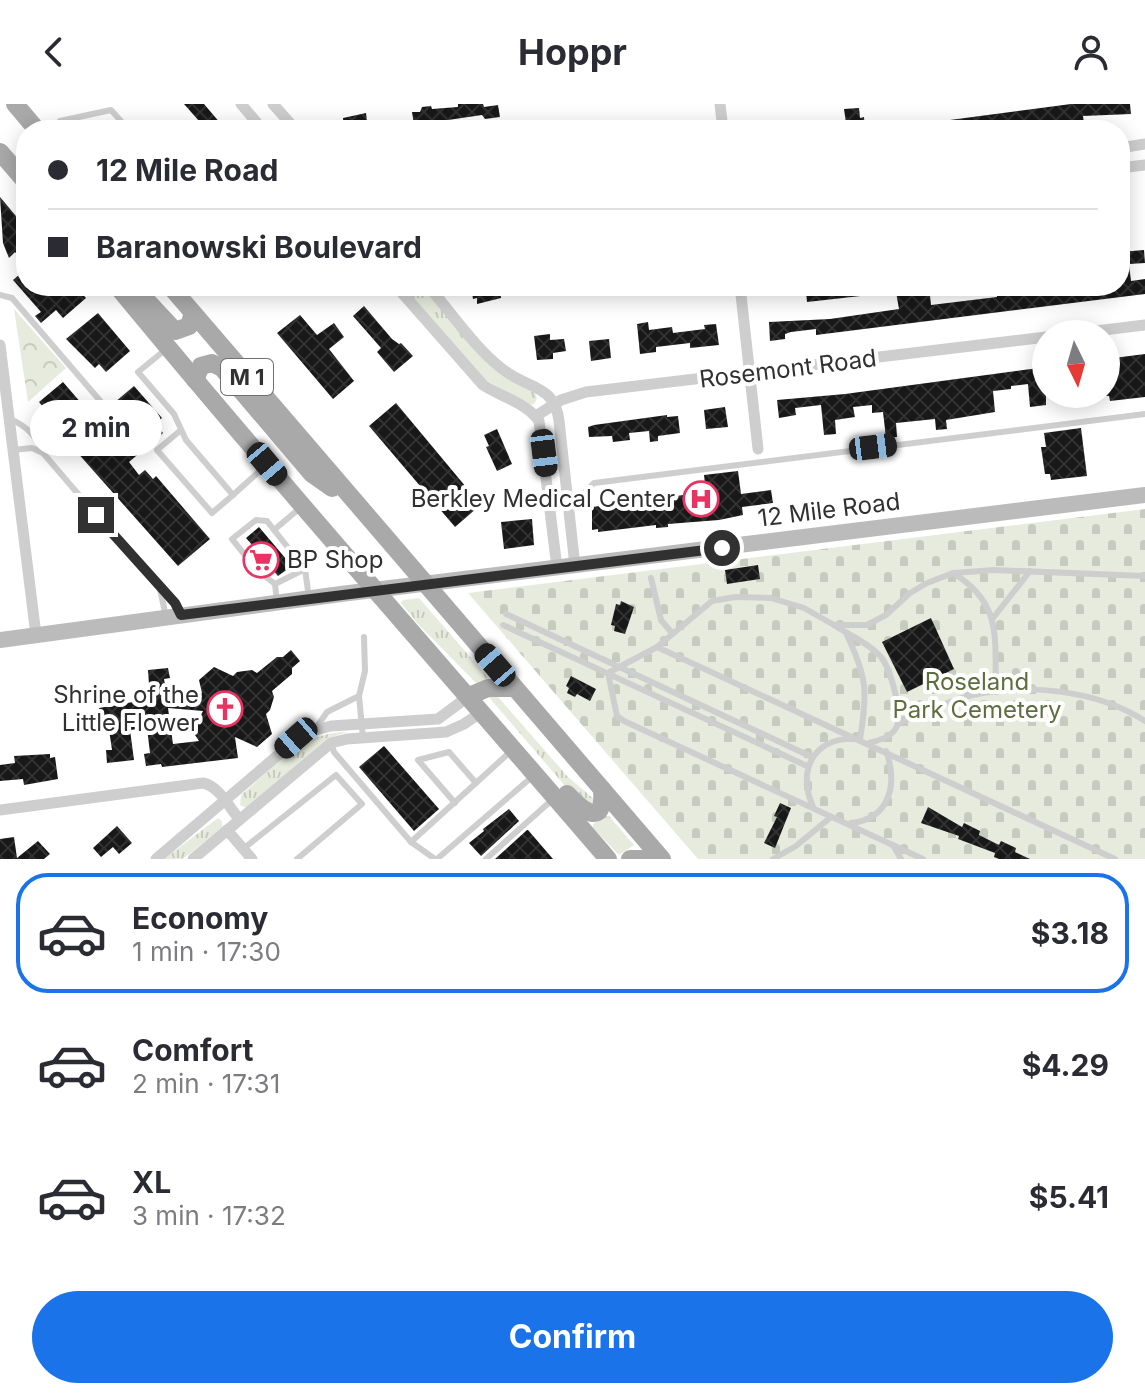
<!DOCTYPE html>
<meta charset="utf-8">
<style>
body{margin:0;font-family:Inter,sans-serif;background:#f7f7f7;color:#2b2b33;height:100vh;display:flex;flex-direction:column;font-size:30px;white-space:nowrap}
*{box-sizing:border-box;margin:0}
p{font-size:26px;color:#7c7c81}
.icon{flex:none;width:44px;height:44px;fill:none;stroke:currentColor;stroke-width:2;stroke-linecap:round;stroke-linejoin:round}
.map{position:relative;height:755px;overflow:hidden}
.details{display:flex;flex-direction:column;background:#fff;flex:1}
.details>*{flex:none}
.guide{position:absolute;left:16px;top:16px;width:1114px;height:176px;border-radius:32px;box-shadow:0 4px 20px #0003;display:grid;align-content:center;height:176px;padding:0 32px;background:#fff}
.needle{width:52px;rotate:175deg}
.fabs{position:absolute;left:1032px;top:216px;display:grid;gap:16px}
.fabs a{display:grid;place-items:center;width:88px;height:88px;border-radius:50%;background:#fff;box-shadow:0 4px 20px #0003;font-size:40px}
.end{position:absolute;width:36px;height:36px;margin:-18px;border:10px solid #313131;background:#fff;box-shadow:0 0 0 4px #fff}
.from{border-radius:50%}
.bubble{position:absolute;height:56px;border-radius:28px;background:#fff;box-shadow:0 4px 20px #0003;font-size:26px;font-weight:700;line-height:56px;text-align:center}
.car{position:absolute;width:24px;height:48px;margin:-24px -12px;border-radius:10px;box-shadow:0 0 6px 2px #0007;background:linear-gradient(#222 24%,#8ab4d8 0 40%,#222 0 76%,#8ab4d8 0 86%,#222 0)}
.guide b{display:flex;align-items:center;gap:28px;height:76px;font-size:30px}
.guide b+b{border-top:2px solid #e1e1e2}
.guide i{width:20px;height:20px;background:#2b2b33}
ul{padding:14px 0 0;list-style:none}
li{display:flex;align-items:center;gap:24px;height:120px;margin:0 16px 12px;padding:0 16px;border:4px solid transparent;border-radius:32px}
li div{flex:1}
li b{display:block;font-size:30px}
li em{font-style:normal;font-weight:700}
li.active{border-color:#1a73e8}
li>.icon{width:72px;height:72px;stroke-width:1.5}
.cta{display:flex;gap:16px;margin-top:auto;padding:16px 32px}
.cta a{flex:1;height:92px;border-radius:48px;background:#1a73e8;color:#fff;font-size:32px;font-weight:700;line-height:92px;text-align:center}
header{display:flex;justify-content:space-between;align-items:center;height:104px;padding:0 32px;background:#fff;font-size:36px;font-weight:700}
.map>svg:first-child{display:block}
.grass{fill:url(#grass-tufts)}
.cemetery{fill:url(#cemetery-stones)}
.park{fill:url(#park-crowns)}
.building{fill:url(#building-cross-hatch);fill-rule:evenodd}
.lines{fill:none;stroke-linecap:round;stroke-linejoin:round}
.service{stroke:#cecece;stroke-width:6}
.minor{stroke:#cecece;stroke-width:11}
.secondary{stroke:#bbb;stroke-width:16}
.primary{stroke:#a9a9a9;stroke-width:18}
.route{stroke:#313131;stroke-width:10}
.labels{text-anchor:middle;stroke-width:8;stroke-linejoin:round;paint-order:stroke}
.shield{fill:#fff;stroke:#6f6f6f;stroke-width:2}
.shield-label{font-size:22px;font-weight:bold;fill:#313131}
.street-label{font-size:24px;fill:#313131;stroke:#fff}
.poi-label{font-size:24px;fill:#313131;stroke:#fff;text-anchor:end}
.park-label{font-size:24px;fill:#5e6f3d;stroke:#fff}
</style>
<header><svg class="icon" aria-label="back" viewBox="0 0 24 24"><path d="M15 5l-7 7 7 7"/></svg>Hoppr<svg class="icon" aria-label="person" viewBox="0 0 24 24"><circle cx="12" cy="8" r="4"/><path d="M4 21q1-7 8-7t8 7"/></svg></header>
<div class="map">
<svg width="1145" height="755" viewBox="0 0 1145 755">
<defs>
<pattern id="grass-tufts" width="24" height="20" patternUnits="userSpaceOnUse" patternTransform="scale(2)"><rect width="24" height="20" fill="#e7ebdd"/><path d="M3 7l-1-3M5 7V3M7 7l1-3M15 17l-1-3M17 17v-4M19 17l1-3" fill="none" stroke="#c7cabe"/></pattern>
<pattern id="cemetery-stones" width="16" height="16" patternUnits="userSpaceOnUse" patternTransform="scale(2)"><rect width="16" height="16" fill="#e7ebdd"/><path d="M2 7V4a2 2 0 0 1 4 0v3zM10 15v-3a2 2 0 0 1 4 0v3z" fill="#c7cabe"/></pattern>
<pattern id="park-crowns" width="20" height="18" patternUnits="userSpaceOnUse" patternTransform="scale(2)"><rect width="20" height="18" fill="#e7ebdd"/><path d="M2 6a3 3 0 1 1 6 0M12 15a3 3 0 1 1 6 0" fill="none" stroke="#c7cabe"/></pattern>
<pattern id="building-cross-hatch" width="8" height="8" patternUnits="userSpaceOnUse" patternTransform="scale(2)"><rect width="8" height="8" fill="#181818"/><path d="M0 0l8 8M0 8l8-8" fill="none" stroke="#313131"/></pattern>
</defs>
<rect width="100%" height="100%" fill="#fff"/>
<!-- grass -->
<g class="grass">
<polygon points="402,182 422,182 479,249 535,289 537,295 534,300 528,301 482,274"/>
<polygon points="419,494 491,577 479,582 417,519 401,499 403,496"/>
<polygon points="487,591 498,593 568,673 594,695 595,699 584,704"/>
<path d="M347,628L327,635L246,704L240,701L241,691C272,665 304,627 347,628Z"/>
<polygon points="606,712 609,712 634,741 619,751 593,724 593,720"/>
<polygon points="218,714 222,717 222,724 183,755 164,755"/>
</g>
<!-- cemetery -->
<polygon class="cemetery" points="1145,405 1145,755 698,755 468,489"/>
<!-- park -->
<polygon class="park" points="14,205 66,264 28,298"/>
<!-- building -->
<g class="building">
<polygon points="184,0 204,0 221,20 215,26 207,26"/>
<polygon points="458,0 483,0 484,3 498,1 500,13 485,15 482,11 414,21 412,8 420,8 422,3 431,2 432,5 458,3"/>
<polygon points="1071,0 1130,0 1131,10 1083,12 1084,19 1068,20 1068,17 1055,19 1055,16 1032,19 1032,22 1019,24 1018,20 980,26 952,26 950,16"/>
<polygon points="859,4 860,14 864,13 865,26 847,26 844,5"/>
<polygon points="366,9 368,26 344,26 343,14"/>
<polygon points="0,93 26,124 26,161 15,148 9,154 3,139"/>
<polygon points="1144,146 1145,159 1129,160 1131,177 1145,175 1145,190 816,231 816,225 791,228 785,230 785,235 770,237 769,218 830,215 899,205 896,188 807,198 806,187 845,182 929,182 931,201 997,193 997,188 1039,182 1052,182 1052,187 1092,182 1120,182 1120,148"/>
<polygon points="26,165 26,182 75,182 86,194 63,214 56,206 41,219 35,212 41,208 13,176"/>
<polygon points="471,182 500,182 501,194 477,200 477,194 473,195"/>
<polygon points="364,202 392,235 399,240 401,239 413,252 394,268 377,248 381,244 353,212"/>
<polygon points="98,209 130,247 106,268 99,260 95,264 66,235"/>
<polygon points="300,211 317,231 334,219 344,233 329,245 354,277 333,295 277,229"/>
<polygon points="648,218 649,226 672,223 673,229 705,225 704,221 716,220 719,241 690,244 690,239 656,243 656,248 640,250 637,220"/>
<polygon points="550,230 550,236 564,235 566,247 553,249 553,255 537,256 534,232"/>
<polygon points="609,235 611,254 591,257 589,237"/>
<polygon points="1145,250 1145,293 1110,297 1109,292 1106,292 1106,255"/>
<polygon points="1046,263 1046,301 1030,303 1028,280 1011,282 1011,285 993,287 995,308 946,316 947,325 936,326 935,315 896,319 897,333 886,334 883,308 872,309 872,301 853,303 855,313 835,316 836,330 824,331 821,301 795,304 796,311 779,314 777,296 845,290"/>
<path d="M63,278L95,315L134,282L162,314L155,320L163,329L129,358L139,371L145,366L153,375L156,372L210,435L178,462L75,346L78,344L39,298ZM113,313L140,343L118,339L115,342L100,325Z"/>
<polygon points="396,299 476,395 477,404 455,423 369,322"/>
<polygon points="725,303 728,323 706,325 704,306"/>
<polygon points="667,311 667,313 678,312 680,329 658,332 658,337 650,338 649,327 629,329 630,336 613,338 612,332 589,333 588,323 594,321"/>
<polygon points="1081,324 1087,372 1051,376 1050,370 1045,370 1041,343 1046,343 1044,329"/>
<polygon points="497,325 512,360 497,367 486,343 489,342 484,331"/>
<polygon points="738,367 741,390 771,386 773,399 742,403 743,411 719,416 668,420 668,423 656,424 656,421 598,428 598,425 592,426 592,403 706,388 704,371"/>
<polygon points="532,415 534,441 504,445 501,418"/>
<polygon points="259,423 292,462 278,472 267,459 261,462 254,453 259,449 246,434"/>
<polygon points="758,461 760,475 727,480 725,466"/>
<polygon points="621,497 634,503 625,530 614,527 615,522 611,521 616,500 620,501"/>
<polygon points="931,514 954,565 907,588 882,538"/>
<path d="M291,546L300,557L292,564V570L272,587L274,593L270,606L266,610L272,630L257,643L235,633L238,654L162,663L161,660L146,662L144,650L150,649L147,624L130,626L134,656L107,659L106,646H112L107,612L100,613L99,604L150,595L148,566L168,564L170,574L164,575L167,592L202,589L199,576L214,563L233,572L237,568L252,566L257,569L277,553H283ZM168,604L203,607L193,628L199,637L173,640Z"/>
<polygon points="571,572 596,585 590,597 577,590 575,593 567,589 569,584 566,582"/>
<polygon points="384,642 439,705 414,727 359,663"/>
<polygon points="50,650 50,654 55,653 58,675 24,681 23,675 0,677 0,661 15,659 14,652"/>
<polygon points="780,699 791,704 775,744 764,739 777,713 774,712"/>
<polygon points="928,703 962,723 964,719 980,727 979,731 999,741 1001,737 1016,744 1015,748 1030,755 999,755 994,753 995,749 958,735 959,732 921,719"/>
<polygon points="509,705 519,717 481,752 469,739 484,727 483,725"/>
<polygon points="117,722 132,739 119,750 113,743 101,753 93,744"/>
<polygon points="528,726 553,755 495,755 527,726"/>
<polygon points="14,733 17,754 38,737 50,750 44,755 0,755 0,735"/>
</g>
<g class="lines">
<!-- service -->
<g class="service">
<polyline points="60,17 111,6 129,26"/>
<polyline points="0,191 12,194 102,299"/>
<polyline points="165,246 138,268 174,310 186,336 233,391 264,363"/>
<path d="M10,315C27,322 36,332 43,349L133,454L175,499L180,508"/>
<polyline points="181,326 157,346 212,409 233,391"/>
<polyline points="13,346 32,344 43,349"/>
<polyline points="550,396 581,392 594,379 1145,310"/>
<polyline points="300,404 274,426 305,465 309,494"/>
<polyline points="274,426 267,417 256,416 232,435 257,466 275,480"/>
<path d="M953,469C1004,500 994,536 996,588"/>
<polyline points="651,474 661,516 672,529"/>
<polyline points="160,485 166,513"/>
<polyline points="277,499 275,480 305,465"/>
<polyline points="506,510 812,653"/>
<polyline points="993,514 1030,467"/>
<polyline points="503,521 807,662"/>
<path d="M834,521C849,531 869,539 881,553C890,564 904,611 896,624C890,634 879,636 869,639"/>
<polyline points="657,543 1115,755"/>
<path d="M898,619C922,610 947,597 973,591C1028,579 1097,586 1145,617"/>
<polyline points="316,624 327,608 359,592"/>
<polyline points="363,634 359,592 365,567 364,533"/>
<polyline points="331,639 334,648 411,738 510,648"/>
<polyline points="455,699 418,656 449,648 476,679"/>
<path d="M813,703C796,664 815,631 860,635C868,587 867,573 846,529"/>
<path d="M851,719C890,715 898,680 886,647"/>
<polyline points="411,738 435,755"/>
<polyline points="893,741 901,755"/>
<polyline points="243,745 336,671 362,700 297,755"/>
<polyline points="437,755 533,672"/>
<polyline points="486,755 552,696"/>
<polyline points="773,755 796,742 831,713"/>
<polyline points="923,755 624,617 617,612 608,569 657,543 712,497 735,493 771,494 804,504 834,521 867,521 886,511 910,489 927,479 953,469 994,466 1145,472"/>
</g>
<!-- minor -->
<g class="minor">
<polyline points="241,0 263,26"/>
<polyline points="273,0 296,26"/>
<polyline points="720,0 723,26"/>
<polyline points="1120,44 1145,40"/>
<polyline points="1120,64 1145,61"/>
<path d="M396,182L483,281C501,293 527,299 539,317L557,464"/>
<path d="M428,182C452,209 478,249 508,269C532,285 555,283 559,317L575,462"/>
<polyline points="740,182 758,345"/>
<polyline points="1071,230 1145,221"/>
<polyline points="0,241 36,531"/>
<polyline points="536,312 561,296 586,288 1046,233"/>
<path d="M0,706L203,679C219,682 229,703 239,715"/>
<polyline points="227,726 252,755"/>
<polyline points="156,755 304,629 331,622 438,615 469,592"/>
<polyline points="193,755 331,639 347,635 446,628 464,620 483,607"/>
</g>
<!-- secondary -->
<polyline class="secondary" points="0,536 341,490 1145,391"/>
<!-- primary -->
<g class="primary">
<polyline points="15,0 37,26"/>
<polyline points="0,48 26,78"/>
<path d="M117,182C277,376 444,564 608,755"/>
<polyline points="133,182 175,227 189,222 193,209"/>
<polyline points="170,182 662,755"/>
<polyline points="195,276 201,262 212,259 222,264 312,370 332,384"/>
<polyline points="469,592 488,584 515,584"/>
<path d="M567,690C584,708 605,724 602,685"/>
<polyline points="630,755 642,755"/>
</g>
</g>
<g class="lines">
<!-- route -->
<polyline class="route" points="96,411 175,499 181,511 722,444"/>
</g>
<!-- icons -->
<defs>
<symbol id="hospital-ring" viewBox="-11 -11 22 22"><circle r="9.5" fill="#fff" stroke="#e83363" stroke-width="1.5"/><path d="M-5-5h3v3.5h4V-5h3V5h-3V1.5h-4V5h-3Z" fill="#e83363"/></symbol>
<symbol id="supermarket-ring" viewBox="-11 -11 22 22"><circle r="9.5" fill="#fff" stroke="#e83363" stroke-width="1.5"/><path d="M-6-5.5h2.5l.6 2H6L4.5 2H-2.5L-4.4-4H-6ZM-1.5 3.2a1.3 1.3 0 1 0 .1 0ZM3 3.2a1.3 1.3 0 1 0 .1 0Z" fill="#e83363"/></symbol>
<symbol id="church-ring" viewBox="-11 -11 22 22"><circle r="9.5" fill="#fff" stroke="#e83363" stroke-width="1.5"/><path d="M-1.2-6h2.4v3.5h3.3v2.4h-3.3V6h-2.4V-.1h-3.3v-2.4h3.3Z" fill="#e83363"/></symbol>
</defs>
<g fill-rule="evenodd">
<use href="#hospital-ring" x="681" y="375" width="40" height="40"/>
<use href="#supermarket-ring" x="241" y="436" width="40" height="40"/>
<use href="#church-ring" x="205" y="585" width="40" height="40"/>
</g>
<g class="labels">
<!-- shield labels -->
<rect class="shield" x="221" y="255" width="52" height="36" rx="6"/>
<g class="shield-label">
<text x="247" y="281">M 1</text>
</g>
<!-- street labels -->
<g class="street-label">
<text transform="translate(788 265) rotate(-7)" y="8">Rosemont Road</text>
<text transform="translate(829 406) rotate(-7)" y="8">12 Mile Road</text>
</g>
<!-- poi labels -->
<g class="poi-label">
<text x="675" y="403">Berkley Medical Center</text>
<text x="287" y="464" text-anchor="start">BP Shop</text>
<text x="199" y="599">Shrine of the<tspan x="199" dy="28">Little Flower</tspan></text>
</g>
<!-- park labels -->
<g class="park-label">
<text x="977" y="586">Roseland<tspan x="977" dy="28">Park Cemetery</tspan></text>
</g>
</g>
</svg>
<div class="fabs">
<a><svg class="needle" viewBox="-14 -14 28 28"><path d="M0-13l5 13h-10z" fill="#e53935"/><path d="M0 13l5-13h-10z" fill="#7c7c81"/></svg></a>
</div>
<i class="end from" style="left:722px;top:444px"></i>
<i class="end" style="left:96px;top:411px"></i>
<div class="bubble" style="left:30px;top:296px;width:132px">2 min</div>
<i class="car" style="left:873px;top:343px;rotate:83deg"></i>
<i class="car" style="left:544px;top:349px;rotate:173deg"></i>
<i class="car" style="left:267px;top:360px;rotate:140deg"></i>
<i class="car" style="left:495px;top:561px;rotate:319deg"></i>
<i class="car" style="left:296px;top:634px;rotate:229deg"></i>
<div class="guide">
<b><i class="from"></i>12 Mile Road</b>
<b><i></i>Baranowski Boulevard</b>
</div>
</div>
<section class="details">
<ul>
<li class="active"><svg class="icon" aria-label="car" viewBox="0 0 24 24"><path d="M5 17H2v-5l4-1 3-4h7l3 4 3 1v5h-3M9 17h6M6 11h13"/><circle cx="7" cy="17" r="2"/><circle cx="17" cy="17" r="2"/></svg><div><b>Economy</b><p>1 min · 17:30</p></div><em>$3.18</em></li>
<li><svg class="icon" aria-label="car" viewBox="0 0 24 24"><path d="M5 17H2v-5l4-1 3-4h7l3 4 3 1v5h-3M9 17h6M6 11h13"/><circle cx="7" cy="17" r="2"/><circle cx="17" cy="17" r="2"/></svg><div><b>Comfort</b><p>2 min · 17:31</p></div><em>$4.29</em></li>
<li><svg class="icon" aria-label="car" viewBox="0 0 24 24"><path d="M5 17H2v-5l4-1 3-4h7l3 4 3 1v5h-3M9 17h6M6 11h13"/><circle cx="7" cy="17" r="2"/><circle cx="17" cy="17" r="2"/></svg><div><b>XL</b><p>3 min · 17:32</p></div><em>$5.41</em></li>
</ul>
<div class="cta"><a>Confirm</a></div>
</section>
